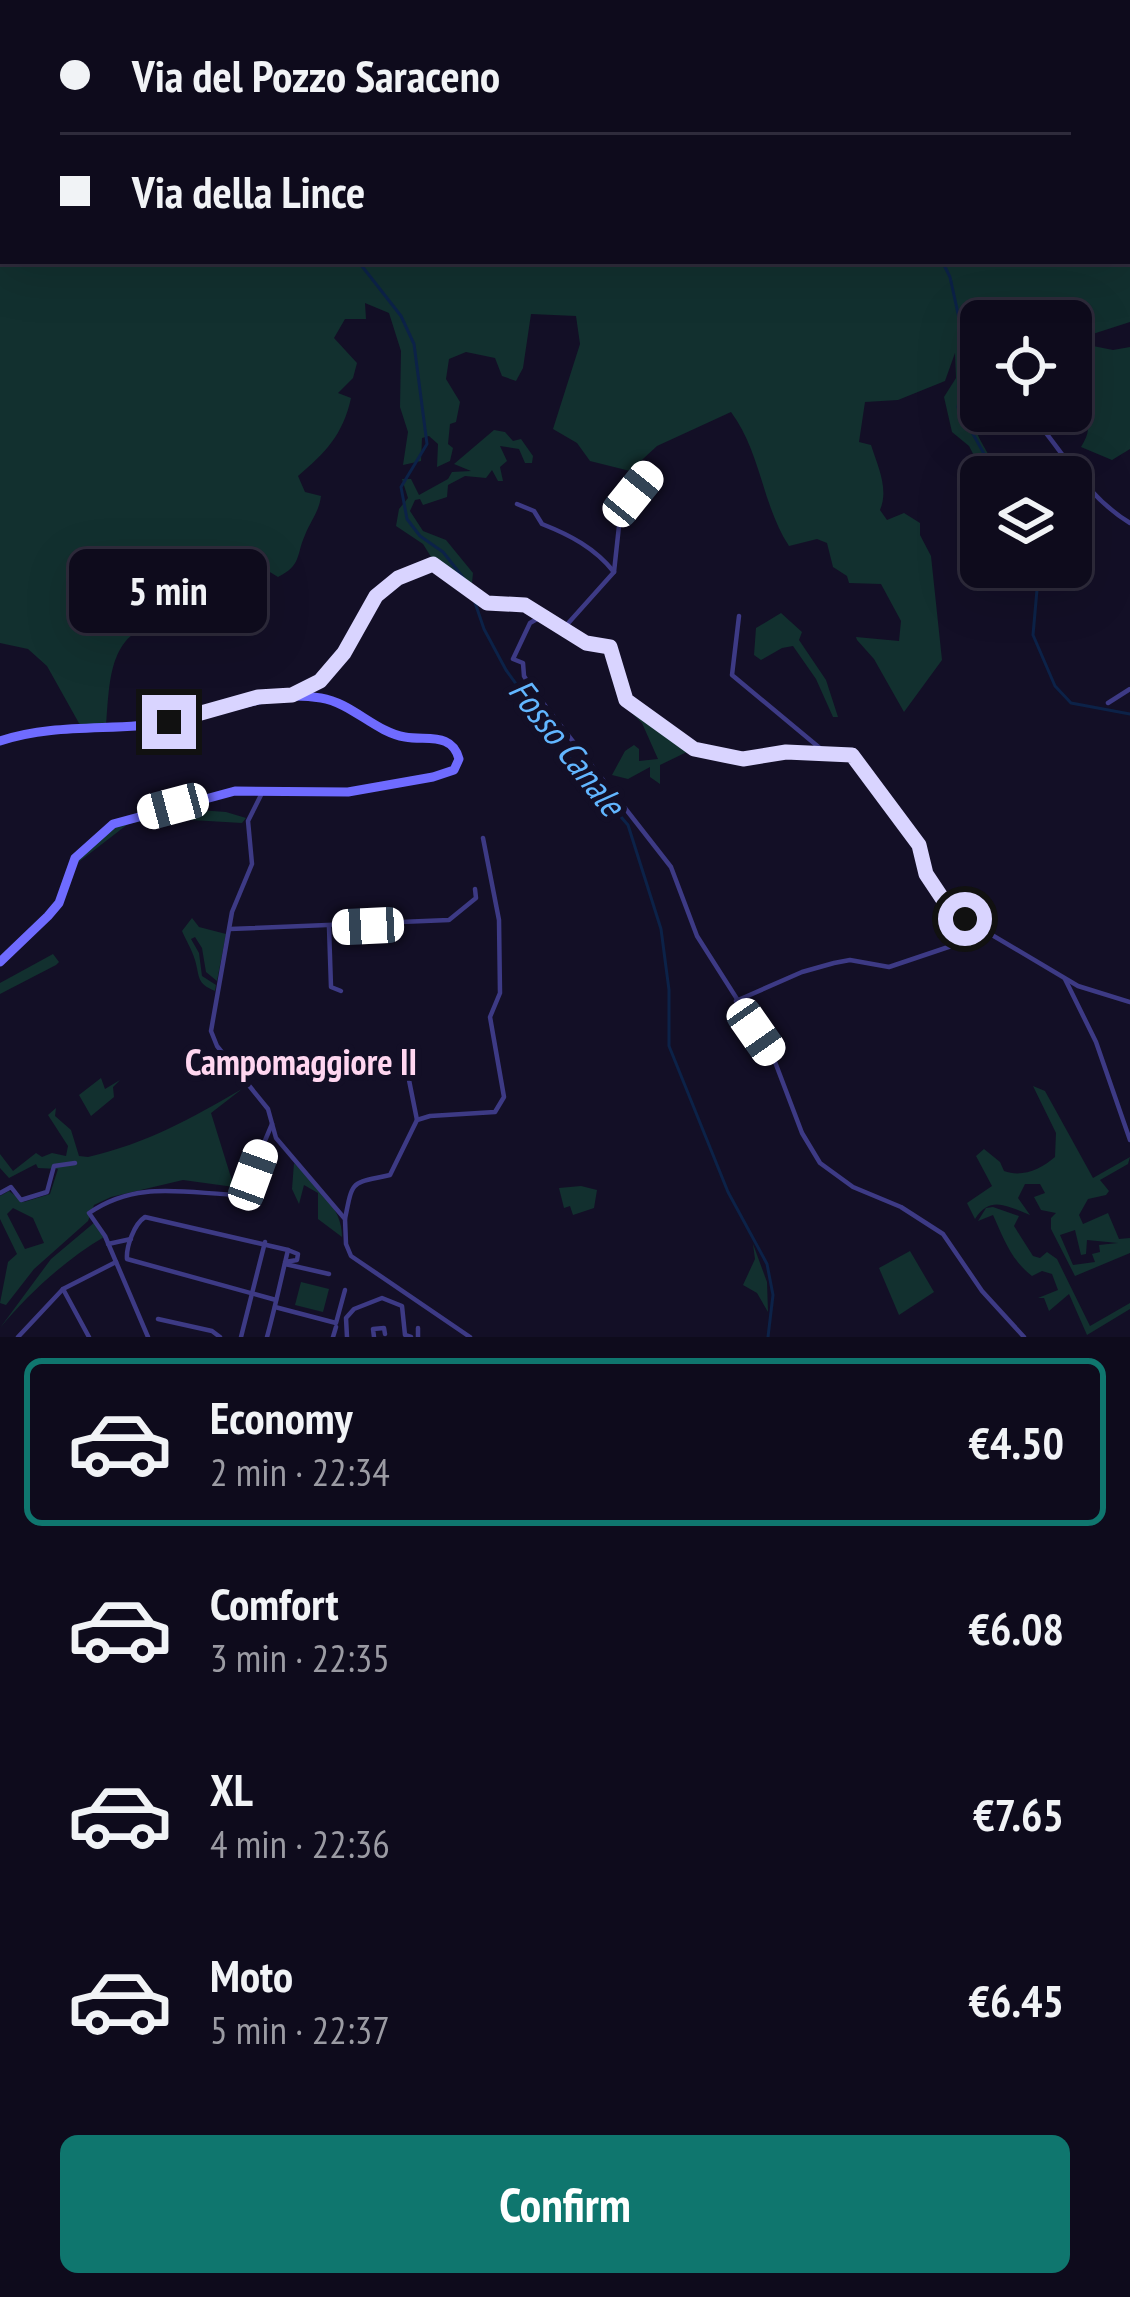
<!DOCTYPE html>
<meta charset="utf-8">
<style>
body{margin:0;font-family:"PT Sans Narrow",sans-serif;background:#1c1929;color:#f1f3f6;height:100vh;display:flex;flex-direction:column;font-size:45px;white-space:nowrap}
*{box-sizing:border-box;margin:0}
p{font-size:39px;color:#9b9ba3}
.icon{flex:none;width:66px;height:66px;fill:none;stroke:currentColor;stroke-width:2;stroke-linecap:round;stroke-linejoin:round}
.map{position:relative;height:1337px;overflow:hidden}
.panel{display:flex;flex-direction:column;background:#0e0b1c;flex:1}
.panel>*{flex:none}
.top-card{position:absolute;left:0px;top:0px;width:1131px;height:264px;box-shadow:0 12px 48px #0002,0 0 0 3px #2e2b3b;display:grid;align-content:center;height:264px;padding:0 60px;background:#0e0b1c}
.tools{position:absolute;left:960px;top:300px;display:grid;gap:24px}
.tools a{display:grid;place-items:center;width:132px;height:132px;border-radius:18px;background:#0e0b1c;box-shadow:0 12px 48px #0002,0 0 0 3px #2e2b3b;font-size:60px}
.end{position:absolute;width:54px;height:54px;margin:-27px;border:15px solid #d9d4ff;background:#111;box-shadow:0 0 0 6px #111}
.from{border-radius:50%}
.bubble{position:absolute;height:84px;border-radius:18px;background:#0e0b1c;box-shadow:0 12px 48px #0002,0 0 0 3px #2e2b3b;font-size:39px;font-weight:700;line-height:84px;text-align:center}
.car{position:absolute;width:36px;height:72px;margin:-36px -18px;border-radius:15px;box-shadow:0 0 9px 3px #0007;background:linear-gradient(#fff 24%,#345 0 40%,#fff 0 76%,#345 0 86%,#fff 0)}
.top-card b{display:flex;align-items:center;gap:42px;height:114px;font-size:45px}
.top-card b+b{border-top:3px solid #2e2b3b}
.top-card i{width:30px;height:30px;background:#f1f3f6}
ul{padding:21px 0 0;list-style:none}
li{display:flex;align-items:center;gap:36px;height:168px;margin:0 24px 18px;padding:0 36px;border:6px solid transparent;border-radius:18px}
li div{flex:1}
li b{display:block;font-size:45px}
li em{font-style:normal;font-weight:700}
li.selected{border-color:#0f766e}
li>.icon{width:108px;height:108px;stroke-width:1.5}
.primary-button{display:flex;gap:24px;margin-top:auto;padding:24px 60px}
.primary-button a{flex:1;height:138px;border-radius:18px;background:#0f766e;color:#fff;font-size:48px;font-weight:700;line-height:138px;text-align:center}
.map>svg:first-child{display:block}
.green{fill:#12302f;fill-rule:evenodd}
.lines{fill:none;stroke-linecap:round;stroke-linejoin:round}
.stream{stroke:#0c2248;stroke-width:3}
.street{stroke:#3d3a85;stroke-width:4.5}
.secondary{stroke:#6f6bff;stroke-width:9}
.route{stroke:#d9d4ff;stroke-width:15}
.labels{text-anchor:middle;stroke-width:12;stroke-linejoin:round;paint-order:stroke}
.water-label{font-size:36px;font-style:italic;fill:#62b6ff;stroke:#130f26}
.neighbourhood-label{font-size:36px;font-weight:bold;fill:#ffd6f0;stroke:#130f26}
</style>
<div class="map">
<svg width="1130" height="1337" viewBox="0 0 1130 1337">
<rect width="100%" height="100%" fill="#130f26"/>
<!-- green -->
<g class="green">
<path d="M0,0H1130V322L1071,341V321H981V366C950,403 983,444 1002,477H985L969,446L952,432L944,397L956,378L955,353L945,381L898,400L865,402L859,442L871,445C878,467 889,489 880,510L887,520L904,513L920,523V535L931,556L942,660L904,712L874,659L857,640L856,637L899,641L901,621L881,584L849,583L847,576L833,567L827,543L817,539L789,546C762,505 761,452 731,412L657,446L630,471L590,461L577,443L553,429L580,344L576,316L531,314L523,368L516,381L502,376L495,358L466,352L449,359L446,379L460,402L456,422L450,424L448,444L453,448L450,461L437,467L438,444L429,436L422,438L421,461L403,465L408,432L400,407L401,351L389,313L365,303L366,319H345L334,338L357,363L353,378L338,393L351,398C343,435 325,453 298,476L305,492L321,496C319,512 311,520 305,535C296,555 302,565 278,577L265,569L251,602C218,610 218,628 182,626L174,614L168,621C108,628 110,678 106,728L80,725L47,666L28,649L0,643ZM3,3H1128V261H3Z"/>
<path d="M1088,345L1113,350L1130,347V449L1112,460L1081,447C1100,418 1075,416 1071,393C1069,380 1071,365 1071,352Z"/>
<polygon points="494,430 505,432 513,441 521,439 533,456 532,463 525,463 519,449 500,446 507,461 500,467 503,481 498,481 492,470 486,478 465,476 448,485 447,497 423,505 420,499 415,500 410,511 423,531 446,540 473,573 472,583 464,587 433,560 423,544 396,526 399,509 408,498 402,479 411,479 419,495 448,479 452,472 471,471 454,464"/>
<polygon points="781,613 802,632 799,640 826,680 838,717 833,717 816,679 793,646 782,648 761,660 754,655 756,628"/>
<path d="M620,691C638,719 666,730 691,750L660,765V784L650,777V767L628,779L612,775L625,751L634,745L639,749V761L658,759L642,723L618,700Z"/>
<path d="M171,808L226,812L246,818L242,823L157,818L128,824L76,864C93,828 136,819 171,808Z"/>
<path d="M192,918L199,927L226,934L217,981L206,972L202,948L195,937L191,939L199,953L202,976L216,985L215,991C196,983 200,977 195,960C192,950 186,940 182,931Z"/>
<polygon points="53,954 59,962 56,965 0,994 0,983"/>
<polygon points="101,1078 105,1089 120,1080 113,1087 114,1097 91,1116 79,1095"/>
<path d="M1033,1086L1045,1091L1093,1178L1130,1157L1128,1164L1100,1180L1109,1191L1106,1195L1088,1199L1079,1215L1083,1224L1108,1213L1119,1239L1130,1238V1253L1075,1276L1051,1229V1218L1056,1213L1041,1210L1034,1197L1045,1193L1040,1184H1025L1018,1198L1030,1215C1007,1206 990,1195 975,1219L967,1203L992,1186L976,1156L984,1149L1000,1162L1004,1171C1022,1178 1041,1169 1055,1157L1056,1133ZM1075,1230L1081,1255L1086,1254L1087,1240L1118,1243L1099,1245L1100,1252L1092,1254L1095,1262L1073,1265L1060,1235Z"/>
<path d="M242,1089L211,1113L234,1187L183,1180L111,1197L94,1205L88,1221L34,1269L6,1305L0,1303L8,1262L17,1254L0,1219V1196L9,1191L24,1202L50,1194L58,1169L38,1168L36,1164L9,1178L0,1168V1154L13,1171L36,1153L42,1157L52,1153L66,1156L68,1146L48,1115L56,1108L55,1116L71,1130L79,1156L88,1157C148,1143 190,1119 242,1089ZM13,1208L33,1218L44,1243L25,1249L7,1214Z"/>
<path d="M294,1163C313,1183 343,1207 342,1237L318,1219V1193L304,1185L299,1204L292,1189Z"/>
<polygon points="581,1186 597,1190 594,1208 573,1215 570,1206 564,1208 559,1188"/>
<path d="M993,1207L1019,1216L1014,1226L1033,1256L1040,1258L1047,1252L1057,1259L1090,1326L1130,1303V1309L1087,1335L1069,1294L1049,1311L1044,1298H1038L1058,1290L1052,1274L1042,1271L1032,1276C1011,1260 1004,1239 993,1215L978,1221L986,1208Z"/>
<path d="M95,1222L104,1237C65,1260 29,1293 0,1328L51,1259Z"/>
<polygon points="753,1244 767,1282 768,1312 757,1293 743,1285 755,1259"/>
<polygon points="910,1251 934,1292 899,1315 879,1268"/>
<polygon points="301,1282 329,1289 323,1312 295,1305"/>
</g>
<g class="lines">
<!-- stream -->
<g class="stream">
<polyline points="110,0 115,3"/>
<polyline points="212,3 213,0"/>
<polyline points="880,3 880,0"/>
<polyline points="0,77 3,76"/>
<polyline points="358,261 401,316 414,344 427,444 401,487 407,519 420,536 443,552 469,585 484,629 506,670 569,757 628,825 661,929 669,990 669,1046 728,1192 767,1264 773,1295 768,1337"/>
<polyline points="942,261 950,277 966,350"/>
<polyline points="967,357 958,407 997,477"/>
<polyline points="1039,567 1033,635 1055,686 1071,703 1130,714"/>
</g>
<!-- street -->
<g class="street">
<polyline points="979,372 981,373"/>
<path d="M1028,411C1062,449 1085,496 1130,523"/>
<path d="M517,504L534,511L542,524C570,535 595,548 614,572"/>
<polyline points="542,616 530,623 513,659 523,663 524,676 532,689 671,867 697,936 772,1054 802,1133 820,1163 853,1187 901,1207 943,1234 982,1291 1024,1337"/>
<polyline points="739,616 732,675 827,754"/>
<polyline points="563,629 614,572 619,526 633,494 653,470"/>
<path d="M297,693C309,687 321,682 330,673C372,628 361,584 433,564L487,603L525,605L585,643L610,647L625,700L694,749L743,759L786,752L852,755L919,845L926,874L942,898L965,919L1078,986L1130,1002"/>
<polyline points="1108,703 1130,689"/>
<polyline points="261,795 248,821 252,864 232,912 211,1031 217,1046 268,1109 276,1138 345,1219 346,1244 351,1256 470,1337"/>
<polyline points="329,927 331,987 341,991"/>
<polyline points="230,929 449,920 476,898 475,889"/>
<polyline points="1065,979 1096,1042 1130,1140"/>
<polyline points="736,1001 802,972 834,963 850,960 889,967 990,933"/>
<polyline points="417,1120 430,1116 495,1112 504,1097 490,1017 500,993 499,920 483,838"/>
<polyline points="0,1193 11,1187 21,1200 47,1192 54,1166 75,1163"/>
<path d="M345,1219C353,1178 351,1184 390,1175L417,1120L408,1075L379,1063L346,1058"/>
<polyline points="108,1244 131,1239"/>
<polyline points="285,1264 329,1274"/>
<polyline points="63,1289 89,1337"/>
<path d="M276,1300L127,1259C126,1247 134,1224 145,1217L288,1250"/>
<polyline points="275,1307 336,1323 345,1290"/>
<polyline points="158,1319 212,1331 220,1337"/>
<polyline points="18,1337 63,1289 116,1262"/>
<path d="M148,1337L105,1236L89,1213C138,1179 187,1194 242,1195L272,1124"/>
<polyline points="241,1337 265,1242"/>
<path d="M267,1337C275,1308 281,1279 288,1250L298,1254L297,1260L285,1262"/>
<polyline points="333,1337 336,1327"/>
<polyline points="347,1337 346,1318 354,1309 382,1298 402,1306 405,1335 411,1337"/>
<polyline points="374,1337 373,1329 384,1328 385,1334"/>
<polyline points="418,1337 418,1328"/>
</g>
<!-- secondary -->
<path class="secondary" d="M0,741C54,723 111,731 166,723C222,714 261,689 321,698C352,703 375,732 405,737C427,741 452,732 459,759L454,770L433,777L348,792L235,791L113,824L75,858L59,903L48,916L0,962"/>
</g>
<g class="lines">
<!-- route -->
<polyline class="route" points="169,722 258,697 292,695 320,681 344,653 376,596 398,578 433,564 487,603 525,605 586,643 610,647 626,700 694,749 743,759 786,752 852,755 919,845 926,874 942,898 965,919"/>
</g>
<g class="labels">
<!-- water labels -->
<g class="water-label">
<text transform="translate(567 747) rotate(52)" y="13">Fosso Canale</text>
</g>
<!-- neighbourhood labels -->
<g class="neighbourhood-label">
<text x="301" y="1075">Campomaggiore II</text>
</g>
</g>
</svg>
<div class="tools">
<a><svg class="icon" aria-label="locate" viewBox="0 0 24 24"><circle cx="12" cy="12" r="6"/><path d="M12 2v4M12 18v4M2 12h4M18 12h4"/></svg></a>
<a><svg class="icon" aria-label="layers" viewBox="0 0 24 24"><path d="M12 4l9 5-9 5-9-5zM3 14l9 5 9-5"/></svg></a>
</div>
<i class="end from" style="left:965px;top:919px"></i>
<i class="end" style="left:169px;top:722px"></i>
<div class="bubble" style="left:69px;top:549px;width:198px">5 min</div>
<i class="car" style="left:633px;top:494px;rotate:39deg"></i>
<i class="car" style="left:173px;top:806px;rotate:255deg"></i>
<i class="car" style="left:368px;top:926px;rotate:267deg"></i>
<i class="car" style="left:756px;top:1032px;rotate:145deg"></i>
<i class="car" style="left:253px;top:1175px;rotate:20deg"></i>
<div class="top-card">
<b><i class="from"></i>Via del Pozzo Saraceno</b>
<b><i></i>Via della Lince</b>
</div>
</div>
<section class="panel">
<ul>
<li class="selected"><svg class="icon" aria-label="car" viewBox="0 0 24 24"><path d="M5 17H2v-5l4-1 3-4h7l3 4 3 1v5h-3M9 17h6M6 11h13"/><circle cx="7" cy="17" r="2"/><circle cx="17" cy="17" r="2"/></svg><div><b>Economy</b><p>2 min · 22:34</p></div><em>€4.50</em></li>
<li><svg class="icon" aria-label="car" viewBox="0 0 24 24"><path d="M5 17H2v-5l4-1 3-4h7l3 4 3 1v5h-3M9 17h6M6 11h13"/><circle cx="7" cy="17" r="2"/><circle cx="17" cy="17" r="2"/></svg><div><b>Comfort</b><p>3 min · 22:35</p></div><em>€6.08</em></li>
<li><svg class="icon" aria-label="car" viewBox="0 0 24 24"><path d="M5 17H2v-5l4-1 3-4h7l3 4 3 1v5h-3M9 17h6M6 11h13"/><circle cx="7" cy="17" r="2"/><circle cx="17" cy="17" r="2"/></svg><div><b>XL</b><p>4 min · 22:36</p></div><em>€7.65</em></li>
<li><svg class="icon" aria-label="car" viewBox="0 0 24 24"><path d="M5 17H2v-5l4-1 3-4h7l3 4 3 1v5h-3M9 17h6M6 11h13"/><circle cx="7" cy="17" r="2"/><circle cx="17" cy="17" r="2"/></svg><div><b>Moto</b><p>5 min · 22:37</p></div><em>€6.45</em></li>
</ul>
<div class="primary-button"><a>Confirm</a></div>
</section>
